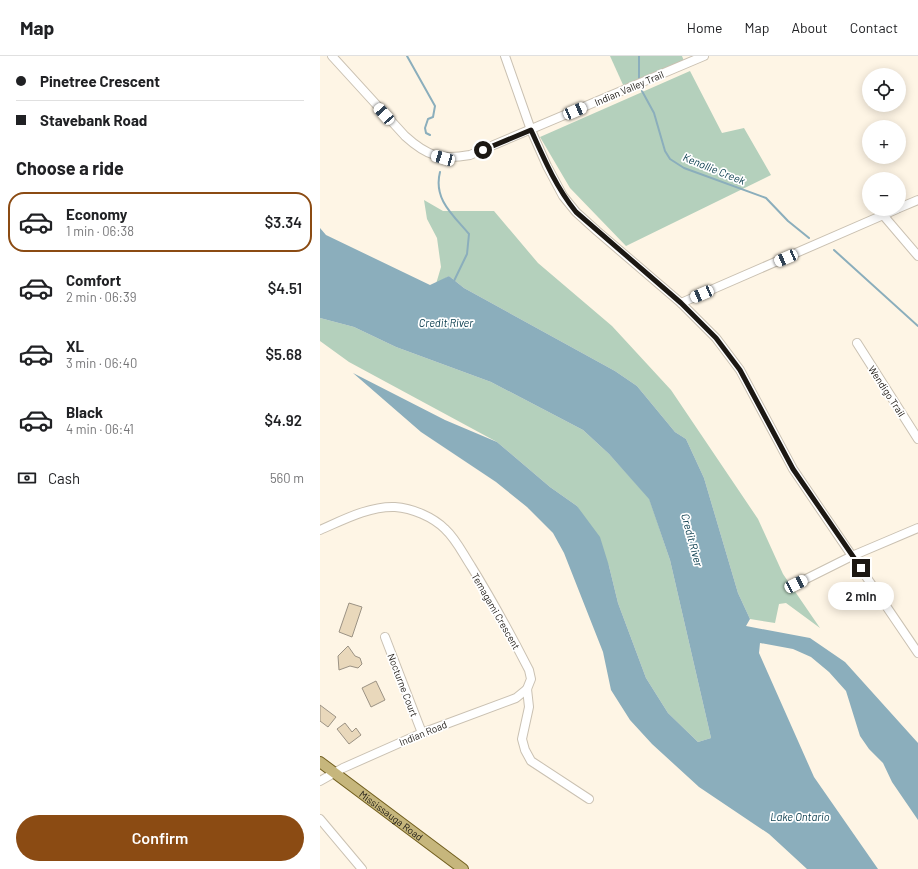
<!DOCTYPE html>
<meta charset="utf-8">
<style>
body{margin:0;font-family:Barlow,sans-serif;background:#f2f2f2;color:#202124;height:100vh;display:flex;flex-direction:column;font-size:15px;white-space:nowrap}
*{box-sizing:border-box;margin:0}
p{font-size:13px;color:#757577}
.icon{flex:none;width:22px;height:22px;fill:none;stroke:currentColor;stroke-width:2;stroke-linecap:round;stroke-linejoin:round}
.map{position:relative;flex:1;overflow:hidden}
.sheet{display:flex;flex-direction:column;background:#fff;width:320px}
.sheet>*{flex:none}
.top-card{display:grid;align-content:center;height:88px;padding:0 16px;background:#fff}
.buttons{position:absolute;left:542px;top:12px;display:grid;gap:8px}
.buttons a{display:grid;place-items:center;width:44px;height:44px;border-radius:50%;background:#fff;box-shadow:0 2px 10px #0003;font-size:20px}
.end{position:absolute;width:18px;height:18px;margin:-9px;border:5px solid #1c1813;background:#fff;box-shadow:0 0 0 2px #fff}
.from{border-radius:50%}
.bubble{position:absolute;height:28px;border-radius:14px;background:#fff;box-shadow:0 2px 10px #0003;font-size:13px;font-weight:600;line-height:28px;text-align:center}
.car{position:absolute;width:12px;height:24px;margin:-12px -6px;border-radius:5px;box-shadow:0 0 3px 1px #0007;background:linear-gradient(#fff 24%,#345 0 40%,#fff 0 76%,#345 0 86%,#fff 0)}
.top-card b{display:flex;align-items:center;gap:14px;height:38px;font-size:15px}
.top-card b+b{border-top:1px solid #e0e0e0}
.top-card i{width:10px;height:10px;background:#202124}
ul{padding:0;list-style:none}
li{display:flex;align-items:center;gap:12px;height:60px;margin:0 8px 6px;padding:0 8px;border:2px solid transparent;border-radius:16px}
li div{flex:1}
li b{display:block;font-size:15px}
li em{font-style:normal;font-weight:600}
li.on{border-color:#8b4b13}
li>.icon{width:36px;height:36px;stroke-width:1.5}
h2{padding:0 16px;font-size:18px;line-height:48px}
.pay{display:flex;align-items:center;gap:10px;height:44px;padding:0 16px;font-size:15px}
.pay p{margin-inline-start:auto}
.primary-button{display:flex;gap:8px;margin-top:auto;padding:8px 16px}
.primary-button a{flex:1;height:46px;border-radius:24px;background:#8b4b13;color:#fff;font-size:16px;font-weight:600;line-height:46px;text-align:center}
header{display:flex;align-items:center;gap:24px;box-sizing:border-box;height:56px;padding:0 20px;background:#fff;border-bottom:1px solid #e0e0e0}
header strong{font-size:19px}
nav{display:flex;gap:22px;margin-inline-start:auto;font-size:14px}
main{display:flex;flex:1;min-height:0}
.map>svg:first-child{display:block}
.green{fill:#b4d0bc}
.water{fill:#8baebc}
.lines{fill:none;stroke-linecap:round;stroke-linejoin:round}
.stream{stroke:#8baebc;stroke-width:2}
.building{fill:#e9d8bb;stroke:#9b9284}
.minor-casing{stroke:#cac1b2;stroke-width:10}
.major-casing{stroke:#725f1f;stroke-width:12}
.minor{stroke:#fff;stroke-width:8}
.major{stroke:#c6b67c;stroke-width:10}
.route{stroke:#1c1813;stroke-width:5}
.labels{text-anchor:middle;stroke-width:3.5;stroke-linejoin:round;paint-order:stroke}
.street-label{font-size:10px;fill:#1c1813;stroke:#fff}
.water-label{font-size:11px;font-style:italic;fill:#043849;stroke:#fff}
</style>
<header>
<strong>Map</strong>
<nav><a>Home</a><a>Map</a><a>About</a><a>Contact</a></nav>
</header>
<main>
<section class="sheet">
<div class="top-card">
<b><i class="from"></i>Pinetree Crescent</b>
<b><i></i>Stavebank Road</b>
</div>
<h2>Choose a ride</h2>
<ul>
<li class="on"><svg class="icon" aria-label="car" viewBox="0 0 24 24"><path d="M5 17H2v-5l4-1 3-4h7l3 4 3 1v5h-3M9 17h6M6 11h13"/><circle cx="7" cy="17" r="2"/><circle cx="17" cy="17" r="2"/></svg><div><b>Economy</b><p>1 min · 06:38</p></div><em>$3.34</em></li>
<li><svg class="icon" aria-label="car" viewBox="0 0 24 24"><path d="M5 17H2v-5l4-1 3-4h7l3 4 3 1v5h-3M9 17h6M6 11h13"/><circle cx="7" cy="17" r="2"/><circle cx="17" cy="17" r="2"/></svg><div><b>Comfort</b><p>2 min · 06:39</p></div><em>$4.51</em></li>
<li><svg class="icon" aria-label="car" viewBox="0 0 24 24"><path d="M5 17H2v-5l4-1 3-4h7l3 4 3 1v5h-3M9 17h6M6 11h13"/><circle cx="7" cy="17" r="2"/><circle cx="17" cy="17" r="2"/></svg><div><b>XL</b><p>3 min · 06:40</p></div><em>$5.68</em></li>
<li><svg class="icon" aria-label="car" viewBox="0 0 24 24"><path d="M5 17H2v-5l4-1 3-4h7l3 4 3 1v5h-3M9 17h6M6 11h13"/><circle cx="7" cy="17" r="2"/><circle cx="17" cy="17" r="2"/></svg><div><b>Black</b><p>4 min · 06:41</p></div><em>$4.92</em></li>
</ul>
<div class="pay"><svg class="icon" aria-label="cash" viewBox="0 0 24 24"><path d="M3 7h18v10H3z"/><circle cx="12" cy="12" r="2"/></svg>Cash<p>560 m</p></div>
<div class="primary-button"><a>Confirm</a></div>
</section>
<div class="map">
<svg width="598" height="813" viewBox="0 0 598 813">
<rect width="100%" height="100%" fill="#fef5e5"/>
<!-- green -->
<g class="green">
<polygon points="290,0 362,0 364,5 304,31"/>
<polygon points="370,15 402,77 424,72 451,119 306,190 250,132 220,81"/>
<polygon points="104,144 123,155 174,155 218,207 292,270 351,334 438,463 463,518 500,572 466,547 459,548 455,567 430,563 418,537 384,422 366,383 355,376 317,330 295,315 144,232 129,220 116,228 121,211 117,182 107,163"/>
<polygon points="0,262 34,271 76,291 171,326 263,374 289,398 329,442 350,504 391,682 378,686 348,657 326,622 298,547 289,510 257,450 230,431 177,386 29,306 0,285"/>
</g>
<!-- water -->
<polygon class="water" points="0,172 6,179 110,229 129,220 144,232 295,315 317,330 355,376 366,383 384,422 418,537 430,563 426,570 490,582 525,606 598,687 598,764 572,726 563,707 549,693 540,680 526,635 509,616 491,601 473,593 440,587 439,597 494,721 558,813 487,813 449,778 379,731 332,688 310,664 291,634 283,596 244,497 233,477 207,451 176,426 101,376 33,317 125,364 177,386 230,431 257,450 280,481 289,510 298,547 326,622 348,657 378,686 391,682 350,504 329,443 289,398 263,374 171,326 76,291 34,271 0,262"/>
<g class="lines">
<!-- stream -->
<g class="stream">
<polyline points="87,0 115,50 113,61 108,63 105,72 106,77 110,79"/>
<polyline points="319,25 319,0"/>
<polyline points="322,35 334,57 345,95 350,103 364,112 446,142 468,165 489,182"/>
<path d="M120,116C113,143 133,159 149,178L147,198L133,227"/>
<polyline points="514,194 598,270"/>
</g>
</g>
<!-- building -->
<g class="building">
<polygon points="29,547 42,551 32,581 19,576"/>
<polygon points="28,590 35,600 40,602 42,608 38,612 30,610 19,614 18,600"/>
<polygon points="56,625 65,644 51,651 42,632"/>
<polygon points="0,649 16,661 8,671 0,665"/>
<polygon points="25,667 32,676 36,672 41,679 29,688 17,673"/>
</g>
<g class="lines">
<defs>
<g id="minor">
<path d="M12,0L85,80C108,101 121,104 150,99L384,0"/>
<polyline points="185,0 211,74 227,110 243,140 256,156 277,175 361,247 396,282 420,314 473,413 598,597"/>
<polyline points="579,152 598,144"/>
<polyline points="563,159 598,200"/>
<polyline points="361,247 577,153"/>
<polyline points="537,287 598,383"/>
<path d="M0,474C23,464 49,450 75,451C92,452 113,461 125,473C136,483 143,498 151,510C172,544 191,579 209,614L211,623L207,633L209,651L202,683L205,694L211,705L269,743"/>
<polyline points="476,528 532,500 598,472"/>
<polyline points="65,581 102,677"/>
<polyline points="0,725 23,712 102,677 196,642 207,633"/>
<polyline points="0,763 42,813"/>
</g>
<g id="major">
<path id="s1" d="M0,706L143,813"/>
</g>
</defs>
<!-- minor casing -->
<use href="#minor" class="minor-casing"/>
<!-- major casing -->
<use href="#major" class="major-casing"/>
<!-- minor -->
<use href="#minor" class="minor"/>
<!-- major -->
<use href="#major" class="major"/>
</g>
<g class="lines">
<!-- route -->
<path class="route" d="M163,94L211,74C224,103 236,131 256,156L361,247L396,282L420,314L473,413L541,512"/>
</g>
<g class="labels">
<!-- street labels -->
<g class="street-label">
<text transform="translate(309 32) rotate(-23)" y="4">Indian Valley Trail</text>
<text transform="translate(567 335) rotate(57)" y="4">Wendigo Trail</text>
<text transform="translate(176 555) rotate(60)" y="4">Temagami Crescent</text>
<text transform="translate(83 629) rotate(69)" y="4">Nocturne Court</text>
<text transform="translate(103 677) rotate(-22)" y="4">Indian Road</text>
<text dy="4" stroke="none"><textPath href="#s1" startOffset="89">Mississauga Road</textPath></text>
</g>
<!-- water labels -->
<g class="water-label">
<text transform="translate(394 113) rotate(22)" y="4">Kenollie Creek</text>
<text x="126" y="271">Credit River</text>
<text transform="translate(372 484) rotate(75)" y="4">Credit River</text>
<text x="480" y="765">Lake Ontario</text>
</g>
</g>
</svg>
<div class="buttons">
<a><svg class="icon" aria-label="locate" viewBox="0 0 24 24"><circle cx="12" cy="12" r="6"/><path d="M12 2v4M12 18v4M2 12h4M18 12h4"/></svg></a>
<a>+</a>
<a>−</a>
</div>
<i class="end from" style="left:163px;top:94px"></i>
<i class="end" style="left:541px;top:512px"></i>
<div class="bubble" style="left:508px;top:526px;width:66px">2 min</div>
<i class="car" style="left:255px;top:55px;rotate:67deg"></i>
<i class="car" style="left:64px;top:58px;rotate:318deg"></i>
<i class="car" style="left:123px;top:102px;rotate:286deg"></i>
<i class="car" style="left:466px;top:202px;rotate:247deg"></i>
<i class="car" style="left:382px;top:238px;rotate:247deg"></i>
<i class="car" style="left:476px;top:528px;rotate:63deg"></i>
</div>
</main>
